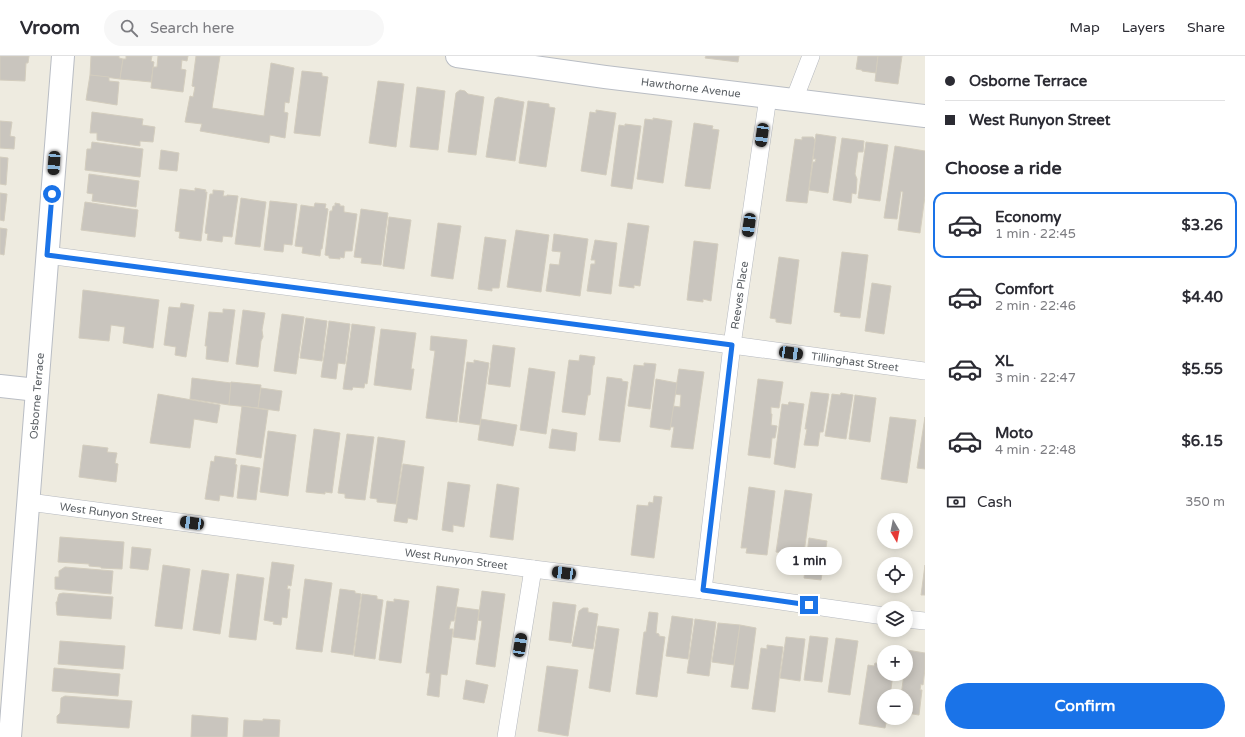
<!DOCTYPE html>
<meta charset="utf-8">
<style>
body{margin:0;font-family:"Varela Round",sans-serif;background:#f7f7f7;color:#2b2b33;height:100vh;display:flex;flex-direction:column;font-size:15px;white-space:nowrap}
*{box-sizing:border-box;margin:0}
p{font-size:13px;color:#7c7c81}
.icon{flex:none;width:22px;height:22px;fill:none;stroke:currentColor;stroke-width:2;stroke-linecap:round;stroke-linejoin:round}
.map{position:relative;flex:1;overflow:hidden}
.side{display:flex;flex-direction:column;background:#fff;width:320px}
.side>*{flex:none}
.top-card{display:grid;align-content:center;height:88px;padding:0 20px;background:#fff}
.needle{width:26px;rotate:170deg}
.controls{position:absolute;left:877px;top:457px;display:grid;gap:8px}
.controls a{display:grid;place-items:center;width:36px;height:36px;border-radius:50%;background:#fff;box-shadow:0 2px 10px #0003;font-size:20px}
.end{position:absolute;width:18px;height:18px;margin:-9px;border:5px solid #1a73e8;background:#fff;box-shadow:0 0 0 2px #fff}
.from{border-radius:50%}
.bubble{position:absolute;height:28px;border-radius:14px;background:#fff;box-shadow:0 2px 10px #0003;font-size:13px;font-weight:700;line-height:28px;text-align:center}
.car{position:absolute;width:12px;height:24px;margin:-12px -6px;border-radius:5px;box-shadow:0 0 3px 1px #0007;background:linear-gradient(#222 24%,#8ab4d8 0 40%,#222 0 76%,#8ab4d8 0 86%,#222 0)}
.top-card b{display:flex;align-items:center;gap:14px;height:38px;font-size:15px}
.top-card b+b{border-top:1px solid #e1e1e2}
.top-card i{width:10px;height:10px;background:#2b2b33}
ul{padding:0;list-style:none}
li{display:flex;align-items:center;gap:12px;height:66px;margin:0 8px 6px;padding:0 12px;border:2px solid transparent;border-radius:12px}
li div{flex:1}
li b{display:block;font-size:15px}
li em{font-style:normal;font-weight:700}
li.on{border-color:#1a73e8}
li>.icon{width:36px;height:36px;stroke-width:1.5}
h2{padding:0 20px;font-size:18px;line-height:48px}
.pay{display:flex;align-items:center;gap:10px;height:44px;padding:0 20px;font-size:15px}
.pay p{margin-inline-start:auto}
.button{display:flex;gap:8px;margin-top:auto;padding:8px 20px}
.button a{flex:1;height:46px;border-radius:24px;background:#1a73e8;color:#fff;font-size:16px;font-weight:700;line-height:46px;text-align:center}
header{display:flex;align-items:center;gap:24px;box-sizing:border-box;height:56px;padding:0 20px;background:#fff;border-bottom:1px solid #e1e1e2}
header strong{font-size:19px}
nav{display:flex;gap:22px;margin-inline-start:auto;font-size:14px}
.search{width:280px;height:36px;background:#f7f7f7;display:flex;align-items:center;gap:10px;box-sizing:border-box;padding:0 14px;border-radius:22px;color:#7c7c81;font-size:15px}
main{display:flex;flex:1;min-height:0}
.map>svg:first-child{display:block}
.building{fill:#c9c5be;stroke:#d3cdbe}
.lines{fill:none;stroke-linecap:round;stroke-linejoin:round}
.street-casing{stroke:#b6b9bf;stroke-width:18}
.secondary-casing{stroke:#b9bdc4;stroke-width:24}
.street{stroke:#fff;stroke-width:17}
.secondary{stroke:#fff;stroke-width:22}
.route{stroke:#1a73e8;stroke-width:5}
.labels{text-anchor:middle;stroke-width:3;stroke-linejoin:round;paint-order:stroke}
.street-label{font-size:11px;fill:#595e63;stroke:#fff}
</style>
<header>
<strong>Vroom</strong>
<div class="search"><svg class="icon" aria-label="search" viewBox="0 0 24 24"><circle cx="10" cy="10" r="6"/><path d="M15 15l6 6"/></svg>Search here</div>
<nav><a>Map</a><a>Layers</a><a>Share</a></nav>
</header>
<main>
<div class="map">
<svg width="925" height="681" viewBox="0 0 925 681">
<rect width="100%" height="100%" fill="#eeebe0"/>
<!-- building -->
<g class="building">
<polygon points="0,0 29,0 28,7 26,7 25,25 0,24"/>
<polygon points="91,0 119,0 119,2 123,3 120,23 90,19"/>
<polygon points="126,0 152,0 151,5 154,6 151,26 120,23 123,3 126,3"/>
<polygon points="158,0 188,0 187,5 182,4 181,13 186,14 183,36 151,32 153,11 157,11"/>
<polygon points="196,0 220,0 212,52 264,60 271,7 294,12 289,47 285,46 284,56 288,57 285,82 270,79 269,87 200,75 202,68 185,66 190,40 193,41 195,31 192,30"/>
<polygon points="706,0 739,0 738,6 705,2"/>
<polygon points="858,0 878,0 876,17 862,15 862,14 856,13"/>
<polygon points="878,0 902,0 898,28 875,25"/>
<polygon points="302,15 322,17 322,20 328,21 320,80 294,77"/>
<polygon points="90,19 109,21 109,25 119,26 117,49 86,44"/>
<polygon points="378,25 404,28 396,91 369,87"/>
<polygon points="417,31 445,35 438,94 410,91"/>
<polygon points="460,34 465,35 468,38 484,41 476,99 448,96 456,37"/>
<polygon points="498,41 524,46 515,105 486,101 495,43"/>
<polygon points="528,45 549,48 549,51 555,52 546,111 519,107"/>
<polygon points="596,54 616,57 606,119 581,115 590,56 596,57"/>
<polygon points="92,56 143,63 142,69 155,71 153,86 140,85 140,90 97,84 97,77 90,77"/>
<polygon points="653,62 672,65 663,127 637,123 645,63 653,64"/>
<polygon points="0,65 12,66 10,80 15,81 14,93 0,92"/>
<polygon points="694,67 713,70 712,73 719,74 710,133 685,130"/>
<polygon points="625,68 641,70 632,133 611,130 619,69 625,70"/>
<polygon points="816,78 836,81 828,137 809,134 813,106 815,106 816,103 813,103"/>
<polygon points="802,81 813,81 815,84 807,147 786,145 795,83 802,84"/>
<polygon points="842,82 864,85 863,96 858,96 855,118 857,123 856,138 852,137 851,147 833,144"/>
<polygon points="92,86 143,93 140,121 85,114 87,93 91,93"/>
<polygon points="866,86 888,89 880,145 858,142"/>
<polygon points="895,90 925,95 925,140 920,177 898,174 903,136 901,135 897,163 884,162"/>
<polygon points="161,94 179,97 177,115 159,113"/>
<polygon points="0,101 8,102 6,129 0,128"/>
<polygon points="89,118 139,125 136,151 92,145 93,138 87,137"/>
<polygon points="195,132 206,134 205,136 207,136 201,185 179,182 180,176 175,175 180,133 195,135"/>
<polygon points="213,134 224,135 223,140 227,140 227,139 238,140 232,181 223,180 222,186 207,184 208,178 205,177 210,138 213,138"/>
<polygon points="0,137 7,138 4,165 0,164"/>
<polygon points="241,142 266,146 260,191 235,188"/>
<polygon points="270,145 297,148 292,189 284,188 283,196 264,194"/>
<polygon points="85,146 138,154 135,181 81,174"/>
<polygon points="315,147 326,148 325,152 328,153 322,193 321,193 320,200 302,197 303,191 295,190 301,149 314,151"/>
<polygon points="335,147 340,148 340,150 344,150 344,156 357,158 352,195 345,195 344,202 340,201 340,203 329,202 329,200 325,199 330,155 332,155 333,150 335,150"/>
<polygon points="361,153 388,157 381,209 361,207 362,202 354,201"/>
<polygon points="389,161 411,164 404,213 383,210"/>
<polygon points="438,167 461,170 453,223 431,220"/>
<polygon points="628,167 649,170 640,230 634,229 634,232 619,230"/>
<polygon points="0,172 7,173 4,199 0,198"/>
<polygon points="516,174 549,179 541,236 507,231"/>
<polygon points="554,178 588,183 580,240 546,235 550,208 559,209 561,196 552,195"/>
<polygon points="485,181 506,184 499,232 492,232 492,235 478,233"/>
<polygon points="595,184 617,187 611,238 587,235 591,208 595,208 595,204 591,204"/>
<polygon points="694,185 718,188 711,245 703,243 703,246 687,244"/>
<polygon points="842,196 868,199 860,262 840,260 841,257 834,256"/>
<polygon points="779,201 799,204 791,268 776,266 776,263 770,262"/>
<polygon points="872,227 891,230 884,278 865,275"/>
<polygon points="83,234 159,244 153,292 123,287 125,271 111,269 109,285 79,282"/>
<polygon points="181,247 194,249 186,301 175,299 176,291 164,289 169,251 180,252"/>
<polygon points="223,253 235,254 228,306 206,303 207,290 205,290 209,256 223,257"/>
<polygon points="243,254 265,257 262,274 263,281 261,285 258,311 236,308"/>
<polygon points="282,258 304,261 296,318 274,315"/>
<polygon points="306,262 327,265 322,305 300,302"/>
<polygon points="329,265 350,268 345,308 338,307 336,323 321,321"/>
<polygon points="352,268 375,271 367,328 365,327 364,332 353,331 352,334 343,333"/>
<polygon points="381,273 416,277 411,313 414,313 411,334 374,329"/>
<polygon points="431,280 467,284 457,366 426,362 435,295 430,294"/>
<polygon points="493,289 515,292 510,331 488,328"/>
<polygon points="580,299 595,301 594,309 593,309 590,339 588,339 585,359 562,356 569,304 579,305"/>
<polygon points="474,304 489,307 480,369 459,366 467,306 474,307"/>
<polygon points="644,307 656,308 650,353 628,350 634,309 644,310"/>
<polygon points="529,312 555,316 546,378 520,374"/>
<polygon points="679,313 704,316 693,393 671,391 674,371 670,371 673,350 680,351 681,339 675,338"/>
<polygon points="607,321 622,323 622,325 628,326 620,386 599,384"/>
<polygon points="192,322 231,327 229,349 190,343"/>
<polygon points="656,323 677,327 670,374 650,371"/>
<polygon points="758,323 783,326 779,352 771,351 771,358 772,358 771,369 777,370 775,382 772,382 770,402 748,399"/>
<polygon points="231,326 261,329 258,352 229,349"/>
<polygon points="261,332 282,335 279,355 258,352"/>
<polygon points="811,336 829,338 823,376 820,376 818,390 804,389 807,373 805,373"/>
<polygon points="841,337 853,339 846,383 825,380 832,338 840,339"/>
<polygon points="158,338 220,349 217,367 194,363 190,392 150,387"/>
<polygon points="855,339 876,342 870,386 849,383"/>
<polygon points="789,346 804,348 795,412 774,408 782,348 788,349"/>
<polygon points="242,350 268,354 261,402 236,398"/>
<polygon points="890,361 916,364 907,427 881,423"/>
<polygon points="925,361 925,413 917,412"/>
<polygon points="481,363 517,369 513,390 478,384"/>
<polygon points="314,373 340,377 332,437 325,436 325,438 306,436"/>
<polygon points="552,373 577,377 575,395 549,392"/>
<polygon points="268,375 296,379 288,440 260,436"/>
<polygon points="347,378 374,381 365,444 345,442 345,438 338,437"/>
<polygon points="378,381 405,385 396,448 377,446 377,443 370,442"/>
<polygon points="83,389 108,392 107,396 117,397 115,407 118,408 116,426 79,421"/>
<polygon points="215,400 236,403 235,408 237,409 233,441 220,439 219,445 205,443 211,405 214,406"/>
<polygon points="403,408 424,411 417,464 408,462 407,467 394,465"/>
<polygon points="241,409 260,412 256,444 237,442"/>
<polygon points="448,426 470,429 464,471 453,469 453,476 442,474"/>
<polygon points="497,428 519,432 513,484 490,481"/>
<polygon points="749,431 775,435 767,499 746,497 747,492 741,492"/>
<polygon points="785,434 812,438 803,504 783,501 783,497 776,496"/>
<polygon points="654,440 662,441 654,502 631,499 637,449 648,450 649,446 653,447"/>
<polygon points="60,481 124,486 122,513 101,512 101,511 89,510 89,508 58,506"/>
<polygon points="809,482 827,485 821,524 804,522"/>
<polygon points="132,491 151,493 148,514 130,512"/>
<polygon points="272,506 294,509 291,530 288,529 287,533 290,533 287,562 282,561 281,569 273,568 274,566 264,564"/>
<polygon points="163,509 190,513 182,573 155,570"/>
<polygon points="925,509 925,539 921,539"/>
<polygon points="65,511 113,515 111,538 55,533 55,521 59,521 59,515"/>
<polygon points="202,514 229,518 220,578 193,574"/>
<polygon points="237,518 264,522 256,584 229,581"/>
<polygon points="305,523 332,527 322,596 296,593"/>
<polygon points="437,530 459,533 454,565 451,565 449,573 453,573 447,619 441,618 439,641 427,639 430,617 426,617"/>
<polygon points="340,533 355,535 355,537 361,538 353,599 331,596"/>
<polygon points="482,535 505,538 495,611 476,608 482,565 478,564"/>
<polygon points="63,537 113,541 111,563 57,559 56,546 57,546 58,541 59,538"/>
<polygon points="362,538 377,540 377,543 383,544 375,603 354,600"/>
<polygon points="394,543 409,545 401,607 379,604 387,545 394,546"/>
<polygon points="553,546 576,549 571,587 549,584"/>
<polygon points="457,551 479,554 475,584 453,581"/>
<polygon points="583,552 588,552 588,556 598,558 593,593 572,590 579,555"/>
<polygon points="649,556 658,557 656,577 659,578 659,580 665,581 657,641 636,638 644,576 646,576"/>
<polygon points="672,560 693,563 688,603 666,600"/>
<polygon points="695,563 716,566 709,620 687,617"/>
<polygon points="718,567 740,569 734,609 712,606"/>
<polygon points="740,569 756,572 748,633 731,631"/>
<polygon points="598,570 619,573 610,636 589,632"/>
<polygon points="810,580 828,582 822,626 804,624"/>
<polygon points="786,581 805,583 800,625 780,622"/>
<polygon points="836,582 858,585 850,639 828,636"/>
<polygon points="60,585 125,590 123,613 58,608"/>
<polygon points="767,589 783,591 775,656 752,653 761,592 767,593"/>
<polygon points="907,594 925,597 925,613 923,629 921,628 920,634 922,634 919,659 906,657 906,640 901,640 904,618 906,618"/>
<polygon points="875,607 884,608 884,618 893,618 890,640 884,640 884,662 887,662 885,672 859,668 868,609 874,610"/>
<polygon points="547,610 578,614 568,680 538,675"/>
<polygon points="54,612 120,618 118,640 52,635"/>
<polygon points="466,624 488,629 484,647 463,643"/>
<polygon points="65,640 132,645 129,672 57,667 57,660 60,657 61,642"/>
<polygon points="192,659 228,662 227,681 191,681"/>
<polygon points="263,663 280,664 279,681 243,681 244,664 263,665"/>
</g>
<g class="lines">
<defs>
<g id="street">
<polyline points="794,44 811,0"/>
<path id="s1" d="M47,199L732,289L925,315"/>
<path id="s2" d="M29,446L533,513L703,534L884,560"/>
<path id="s3" d="M703,534L732,289L768,41"/>
<polyline points="906,563 925,565"/>
<polyline points="506,681 533,513"/>
</g>
<g id="secondary">
<path id="s4" d="M457,0L605,21L925,60"/>
<polyline points="0,330 37,334"/>
<path id="s5" d="M10,681L63,0"/>
</g>
</defs>
<!-- street casing -->
<use href="#street" class="street-casing"/>
<!-- secondary casing -->
<use href="#secondary" class="secondary-casing"/>
<!-- street -->
<use href="#street" class="street"/>
<!-- secondary -->
<use href="#secondary" class="secondary"/>
</g>
<g class="lines">
<!-- route -->
<polyline class="route" points="52,138 47,199 732,289 703,534 809,549"/>
</g>
<g class="labels">
<!-- street labels -->
<g class="street-label">
<text dy="4" stroke="none"><textPath href="#s4" startOffset="236">Hawthorne Avenue</textPath></text>
<text dy="4" stroke="none"><textPath href="#s3" startOffset="297">Reeves Place</textPath></text>
<text dy="4" stroke="none"><textPath href="#s1" startOffset="815">Tillinghast Street</textPath></text>
<text dy="4" stroke="none"><textPath href="#s5" startOffset="342">Osborne Terrace</textPath></text>
<text dy="4" stroke="none"><textPath href="#s2" startOffset="83">West Runyon Street</textPath></text>
<text dy="4" stroke="none"><textPath href="#s2" startOffset="431">West Runyon Street</textPath></text>
</g>
</g>
</svg>
<div class="controls">
<a><svg class="needle" viewBox="-14 -14 28 28"><path d="M0-13l5 13h-10z" fill="#e53935"/><path d="M0 13l5-13h-10z" fill="#7c7c81"/></svg></a>
<a><svg class="icon" aria-label="locate" viewBox="0 0 24 24"><circle cx="12" cy="12" r="6"/><path d="M12 2v4M12 18v4M2 12h4M18 12h4"/></svg></a>
<a><svg class="icon" aria-label="layers" viewBox="0 0 24 24"><path d="M12 4l9 5-9 5-9-5zM3 14l9 5 9-5"/></svg></a>
<a>+</a>
<a>−</a>
</div>
<i class="end from" style="left:52px;top:138px"></i>
<i class="end" style="left:809px;top:549px"></i>
<div class="bubble" style="left:776px;top:491px;width:66px">1 min</div>
<i class="car" style="left:762px;top:79px;rotate:188deg"></i>
<i class="car" style="left:54px;top:107px;rotate:184deg"></i>
<i class="car" style="left:749px;top:169px;rotate:188deg"></i>
<i class="car" style="left:791px;top:297px;rotate:98deg"></i>
<i class="car" style="left:192px;top:467px;rotate:278deg"></i>
<i class="car" style="left:564px;top:517px;rotate:277deg"></i>
<i class="car" style="left:520px;top:589px;rotate:9deg"></i>
</div>
<section class="side">
<div class="top-card">
<b><i class="from"></i>Osborne Terrace</b>
<b><i></i>West Runyon Street</b>
</div>
<h2>Choose a ride</h2>
<ul>
<li class="on"><svg class="icon" aria-label="car" viewBox="0 0 24 24"><path d="M5 17H2v-5l4-1 3-4h7l3 4 3 1v5h-3M9 17h6M6 11h13"/><circle cx="7" cy="17" r="2"/><circle cx="17" cy="17" r="2"/></svg><div><b>Economy</b><p>1 min · 22:45</p></div><em>$3.26</em></li>
<li><svg class="icon" aria-label="car" viewBox="0 0 24 24"><path d="M5 17H2v-5l4-1 3-4h7l3 4 3 1v5h-3M9 17h6M6 11h13"/><circle cx="7" cy="17" r="2"/><circle cx="17" cy="17" r="2"/></svg><div><b>Comfort</b><p>2 min · 22:46</p></div><em>$4.40</em></li>
<li><svg class="icon" aria-label="car" viewBox="0 0 24 24"><path d="M5 17H2v-5l4-1 3-4h7l3 4 3 1v5h-3M9 17h6M6 11h13"/><circle cx="7" cy="17" r="2"/><circle cx="17" cy="17" r="2"/></svg><div><b>XL</b><p>3 min · 22:47</p></div><em>$5.55</em></li>
<li><svg class="icon" aria-label="car" viewBox="0 0 24 24"><path d="M5 17H2v-5l4-1 3-4h7l3 4 3 1v5h-3M9 17h6M6 11h13"/><circle cx="7" cy="17" r="2"/><circle cx="17" cy="17" r="2"/></svg><div><b>Moto</b><p>4 min · 22:48</p></div><em>$6.15</em></li>
</ul>
<div class="pay"><svg class="icon" aria-label="cash" viewBox="0 0 24 24"><path d="M3 7h18v10H3z"/><circle cx="12" cy="12" r="2"/></svg>Cash<p>350 m</p></div>
<div class="button"><a>Confirm</a></div>
</section>
</main>
